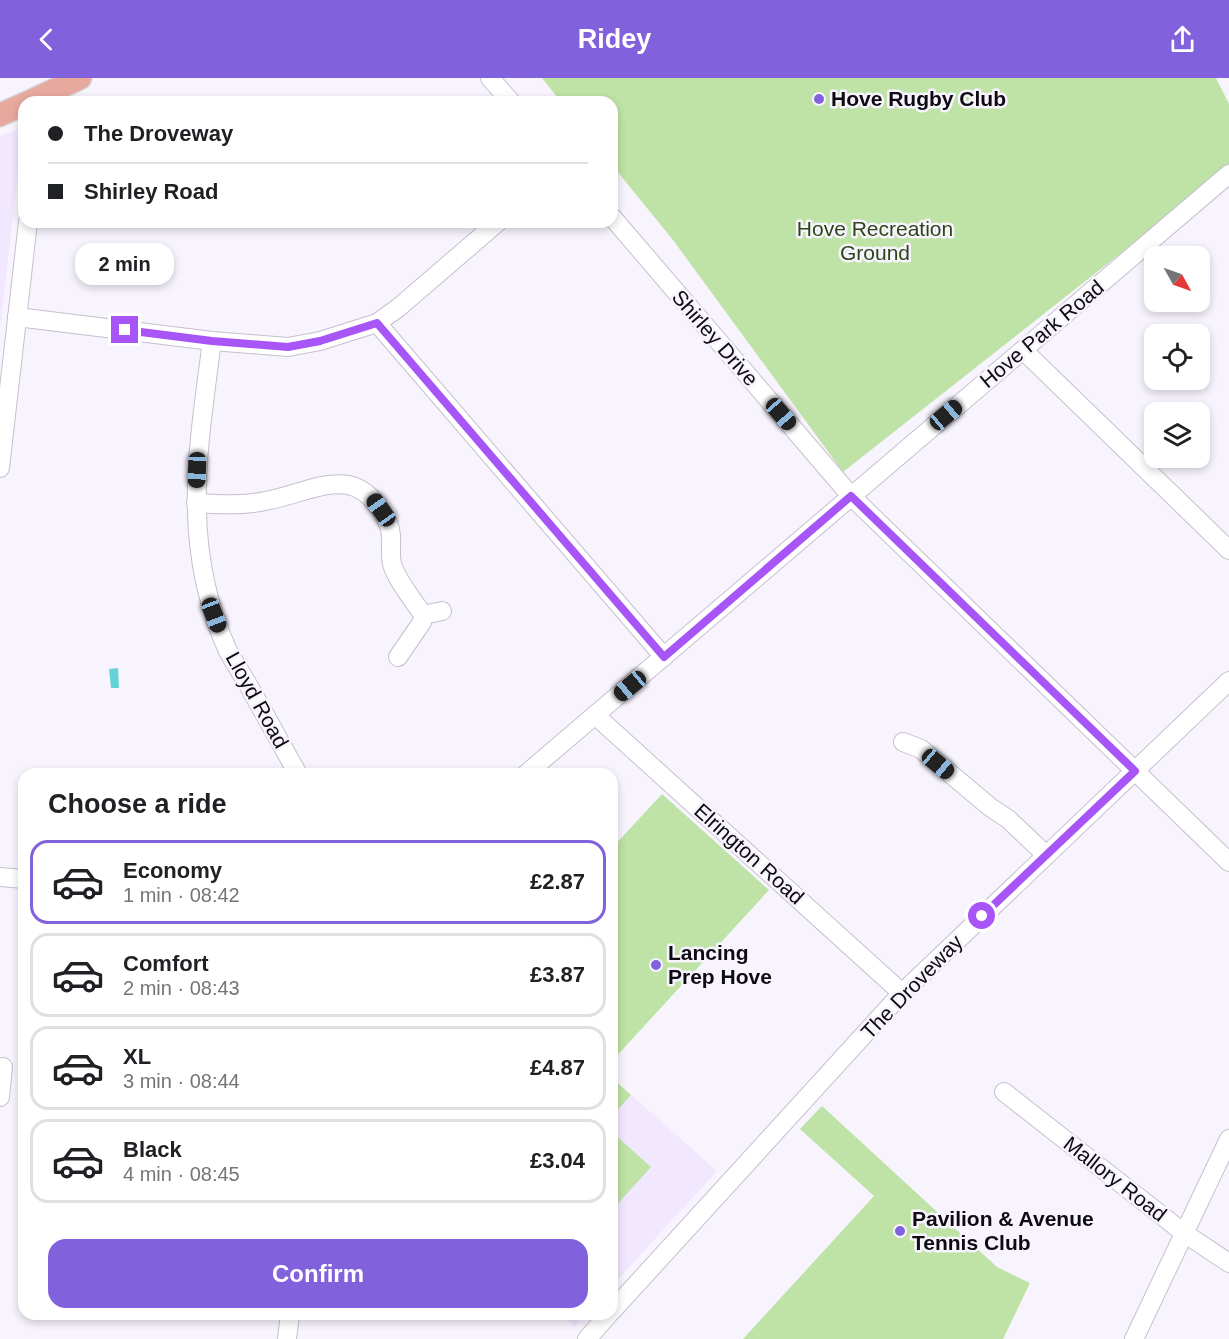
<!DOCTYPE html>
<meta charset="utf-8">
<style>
body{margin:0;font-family:Arial,sans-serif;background:#f6f6f6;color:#202124;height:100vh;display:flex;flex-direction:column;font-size:22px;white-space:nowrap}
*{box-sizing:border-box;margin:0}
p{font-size:20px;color:#757577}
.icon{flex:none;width:33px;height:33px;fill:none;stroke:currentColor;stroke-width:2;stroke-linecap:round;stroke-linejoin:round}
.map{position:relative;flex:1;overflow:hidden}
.panel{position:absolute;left:18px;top:690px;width:600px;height:552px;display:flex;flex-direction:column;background:#fff;border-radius:18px;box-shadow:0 3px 9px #0003}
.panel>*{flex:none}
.hud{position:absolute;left:18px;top:18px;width:600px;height:132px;border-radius:18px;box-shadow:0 3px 9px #0003;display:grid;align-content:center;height:132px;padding:0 30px;background:#fff}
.needle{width:39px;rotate:130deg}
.controls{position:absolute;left:1144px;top:168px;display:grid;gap:12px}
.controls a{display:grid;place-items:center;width:66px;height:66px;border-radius:12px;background:#fff;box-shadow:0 3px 9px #0003;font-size:30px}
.end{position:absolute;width:27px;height:27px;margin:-14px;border:8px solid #a855f7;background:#fff;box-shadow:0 0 0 3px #fff}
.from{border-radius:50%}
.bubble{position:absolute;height:42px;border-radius:18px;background:#fff;box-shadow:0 3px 9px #0003;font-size:20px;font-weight:700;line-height:42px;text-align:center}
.car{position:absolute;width:18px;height:36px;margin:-18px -9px;border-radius:8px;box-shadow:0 0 4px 2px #0007;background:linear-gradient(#222 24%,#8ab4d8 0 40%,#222 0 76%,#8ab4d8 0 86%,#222 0)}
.hud b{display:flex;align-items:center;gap:21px;height:57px;font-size:22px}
.hud b+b{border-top:2px solid #e0e0e0}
.hud i{width:15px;height:15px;background:#202124}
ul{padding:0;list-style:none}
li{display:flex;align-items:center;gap:18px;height:84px;margin:0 12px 9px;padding:0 18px;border:3px solid #e0e0e0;border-radius:18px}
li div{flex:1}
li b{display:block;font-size:22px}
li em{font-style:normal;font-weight:700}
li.current{border-color:#8161dc}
li>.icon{width:54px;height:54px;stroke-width:1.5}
h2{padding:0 30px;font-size:27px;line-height:72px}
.action{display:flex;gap:12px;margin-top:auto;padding:12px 30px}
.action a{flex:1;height:69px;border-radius:18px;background:#8161dc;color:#fff;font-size:24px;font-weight:700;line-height:69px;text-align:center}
header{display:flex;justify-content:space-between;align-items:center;height:78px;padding:0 30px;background:#8161dc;color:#fff;font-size:27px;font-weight:700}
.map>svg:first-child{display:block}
.built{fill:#f1e7ff}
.green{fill:#bfe2a6}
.water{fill:#64d3d8}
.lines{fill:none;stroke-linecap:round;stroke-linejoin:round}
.minor-casing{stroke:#c6bfcf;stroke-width:20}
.major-casing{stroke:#d3d3d4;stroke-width:25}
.minor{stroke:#fff;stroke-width:18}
.major{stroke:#e7a99e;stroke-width:22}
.route{stroke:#a855f7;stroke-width:8}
.poi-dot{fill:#8161dc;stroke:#f8f4fe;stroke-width:2}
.labels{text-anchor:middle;stroke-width:5;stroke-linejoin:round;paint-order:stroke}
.poi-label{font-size:21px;font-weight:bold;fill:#0d0b10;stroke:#f8f4fe;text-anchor:start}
.park-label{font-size:21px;fill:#2c4616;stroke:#f8f4fe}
.street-label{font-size:21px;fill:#0d0b10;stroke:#f8f4fe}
</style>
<header><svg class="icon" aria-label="back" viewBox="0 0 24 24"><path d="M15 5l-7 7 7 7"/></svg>Ridey<svg class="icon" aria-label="share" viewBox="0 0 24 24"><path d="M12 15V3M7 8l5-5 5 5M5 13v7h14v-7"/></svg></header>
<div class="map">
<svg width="1229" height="1261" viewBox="0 0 1229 1261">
<rect width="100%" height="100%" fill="#f8f4fe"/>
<!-- built -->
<g class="built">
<polygon points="23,49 21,68 0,251 0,58"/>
<polygon points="612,1000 717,1093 612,1208"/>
<polygon points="561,1236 586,1236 575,1249"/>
</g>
<!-- green -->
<g class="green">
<polygon points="542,0 1216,0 1229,26 1229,90 843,394 673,162 612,87 612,24 561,24"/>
<polygon points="662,716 769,812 612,983 612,770"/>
<polygon points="612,1000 631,1017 612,1038"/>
<polygon points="822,1028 997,1189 1030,1205 1003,1261 743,1261 874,1118 800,1051"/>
<polygon points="612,1054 651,1089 612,1132"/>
</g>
<!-- water -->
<polygon class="water" points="118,590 119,610 111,610 109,591"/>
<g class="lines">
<defs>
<g id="minor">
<polyline points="490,0 511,24"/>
<polyline points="612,139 851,418 1229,784"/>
<polyline points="17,239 212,263 288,269 320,263 377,245 398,230 498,144"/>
<polyline points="377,245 664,579"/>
<path d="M212,263C198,371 180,468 228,573C235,586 244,599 251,612C267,640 282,668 298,696"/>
<polyline points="1023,272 1229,472"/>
<polyline points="0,390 28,144"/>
<path d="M196,425C219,426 243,428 265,423C318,413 357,381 388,445C394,458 389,472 392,486C396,501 414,523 423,537L422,544L398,579"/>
<polyline points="423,537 442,533"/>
<polyline points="595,637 902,915"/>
<polyline points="903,664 921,671 990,729 1008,741 1046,777"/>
<polyline points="526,696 1229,96"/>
<polyline points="0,799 24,801"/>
<polyline points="1004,1014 1184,1155 1229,1185"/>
<polyline points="0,1019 3,989"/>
<polyline points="612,1233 902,915 1229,603"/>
<polyline points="287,1261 290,1236"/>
<polyline points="587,1261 609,1236"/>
<polyline points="1134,1261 1229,1061"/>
</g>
<g id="major">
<polyline points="29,24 80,0"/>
<polyline points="0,37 24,26"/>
</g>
</defs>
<!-- minor casing -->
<use href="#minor" class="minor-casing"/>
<!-- major casing -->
<use href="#major" class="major-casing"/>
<!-- minor -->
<use href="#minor" class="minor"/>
<!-- major -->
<use href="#major" class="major"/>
</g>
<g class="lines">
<!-- route -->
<polyline class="route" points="125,252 212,263 288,269 320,263 377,245 664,579 851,418 1135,693 982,838"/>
</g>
<!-- markers -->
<g class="poi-dot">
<circle cx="819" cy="21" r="6"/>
<circle cx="656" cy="887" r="6"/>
<circle cx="900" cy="1153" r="6"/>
</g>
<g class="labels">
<!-- poi labels -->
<g class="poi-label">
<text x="831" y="28">Hove Rugby Club</text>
<text x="668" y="882">Lancing<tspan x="668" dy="24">Prep Hove</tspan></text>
<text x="912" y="1148">Pavilion &amp; Avenue<tspan x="912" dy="24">Tennis Club</tspan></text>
</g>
<!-- park labels -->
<g class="park-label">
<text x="875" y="158">Hove Recreation<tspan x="875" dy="24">Ground</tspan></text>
</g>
<!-- street labels -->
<g class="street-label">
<text transform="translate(1042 256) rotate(-40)" y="7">Hove Park Road</text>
<text transform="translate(715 260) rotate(49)" y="7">Shirley Drive</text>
<text transform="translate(257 622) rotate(61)" y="7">Lloyd Road</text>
<text transform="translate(749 776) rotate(42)" y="7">Elrington Road</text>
<text transform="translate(912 909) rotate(-46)" y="7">The Droveway</text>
<text transform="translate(1115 1101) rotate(38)" y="7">Mallory Road</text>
</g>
</g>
</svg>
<div class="controls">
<a><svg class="needle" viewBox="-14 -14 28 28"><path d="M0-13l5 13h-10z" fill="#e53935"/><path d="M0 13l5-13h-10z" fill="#757577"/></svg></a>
<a><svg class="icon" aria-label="locate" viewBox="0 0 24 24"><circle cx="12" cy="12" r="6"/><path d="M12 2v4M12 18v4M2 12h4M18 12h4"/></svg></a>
<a><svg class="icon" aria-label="layers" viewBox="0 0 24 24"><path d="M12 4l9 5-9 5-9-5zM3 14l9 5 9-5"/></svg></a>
</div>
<i class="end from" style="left:982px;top:838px"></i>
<i class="end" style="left:125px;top:252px"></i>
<div class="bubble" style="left:75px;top:165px;width:99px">2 min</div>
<i class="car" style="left:781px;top:336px;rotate:139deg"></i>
<i class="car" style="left:946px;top:337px;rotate:50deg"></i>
<i class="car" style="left:197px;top:392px;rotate:182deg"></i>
<i class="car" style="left:381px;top:432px;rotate:325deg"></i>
<i class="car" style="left:214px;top:537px;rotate:159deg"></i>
<i class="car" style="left:630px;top:608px;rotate:230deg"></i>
<i class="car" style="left:938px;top:686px;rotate:130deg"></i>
<div class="hud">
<b><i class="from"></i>The Droveway</b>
<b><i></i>Shirley Road</b>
</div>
<section class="panel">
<h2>Choose a ride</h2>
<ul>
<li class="current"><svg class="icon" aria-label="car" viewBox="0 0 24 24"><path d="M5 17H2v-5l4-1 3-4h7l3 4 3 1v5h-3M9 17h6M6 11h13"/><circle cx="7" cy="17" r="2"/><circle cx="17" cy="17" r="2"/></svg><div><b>Economy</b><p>1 min · 08:42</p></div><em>£2.87</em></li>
<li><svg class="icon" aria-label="car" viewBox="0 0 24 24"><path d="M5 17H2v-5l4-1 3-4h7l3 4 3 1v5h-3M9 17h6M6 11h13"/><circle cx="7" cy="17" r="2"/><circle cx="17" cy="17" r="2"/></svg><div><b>Comfort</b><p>2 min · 08:43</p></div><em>£3.87</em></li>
<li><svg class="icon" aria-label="car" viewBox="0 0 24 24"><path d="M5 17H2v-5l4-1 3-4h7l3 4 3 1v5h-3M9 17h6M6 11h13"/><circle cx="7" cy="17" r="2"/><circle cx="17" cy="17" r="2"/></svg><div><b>XL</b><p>3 min · 08:44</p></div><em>£4.87</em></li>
<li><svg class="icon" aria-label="car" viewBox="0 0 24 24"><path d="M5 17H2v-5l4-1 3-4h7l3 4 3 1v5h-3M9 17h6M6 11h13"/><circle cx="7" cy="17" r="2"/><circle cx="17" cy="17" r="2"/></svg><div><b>Black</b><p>4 min · 08:45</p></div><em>£3.04</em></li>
</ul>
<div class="action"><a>Confirm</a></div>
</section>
</div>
